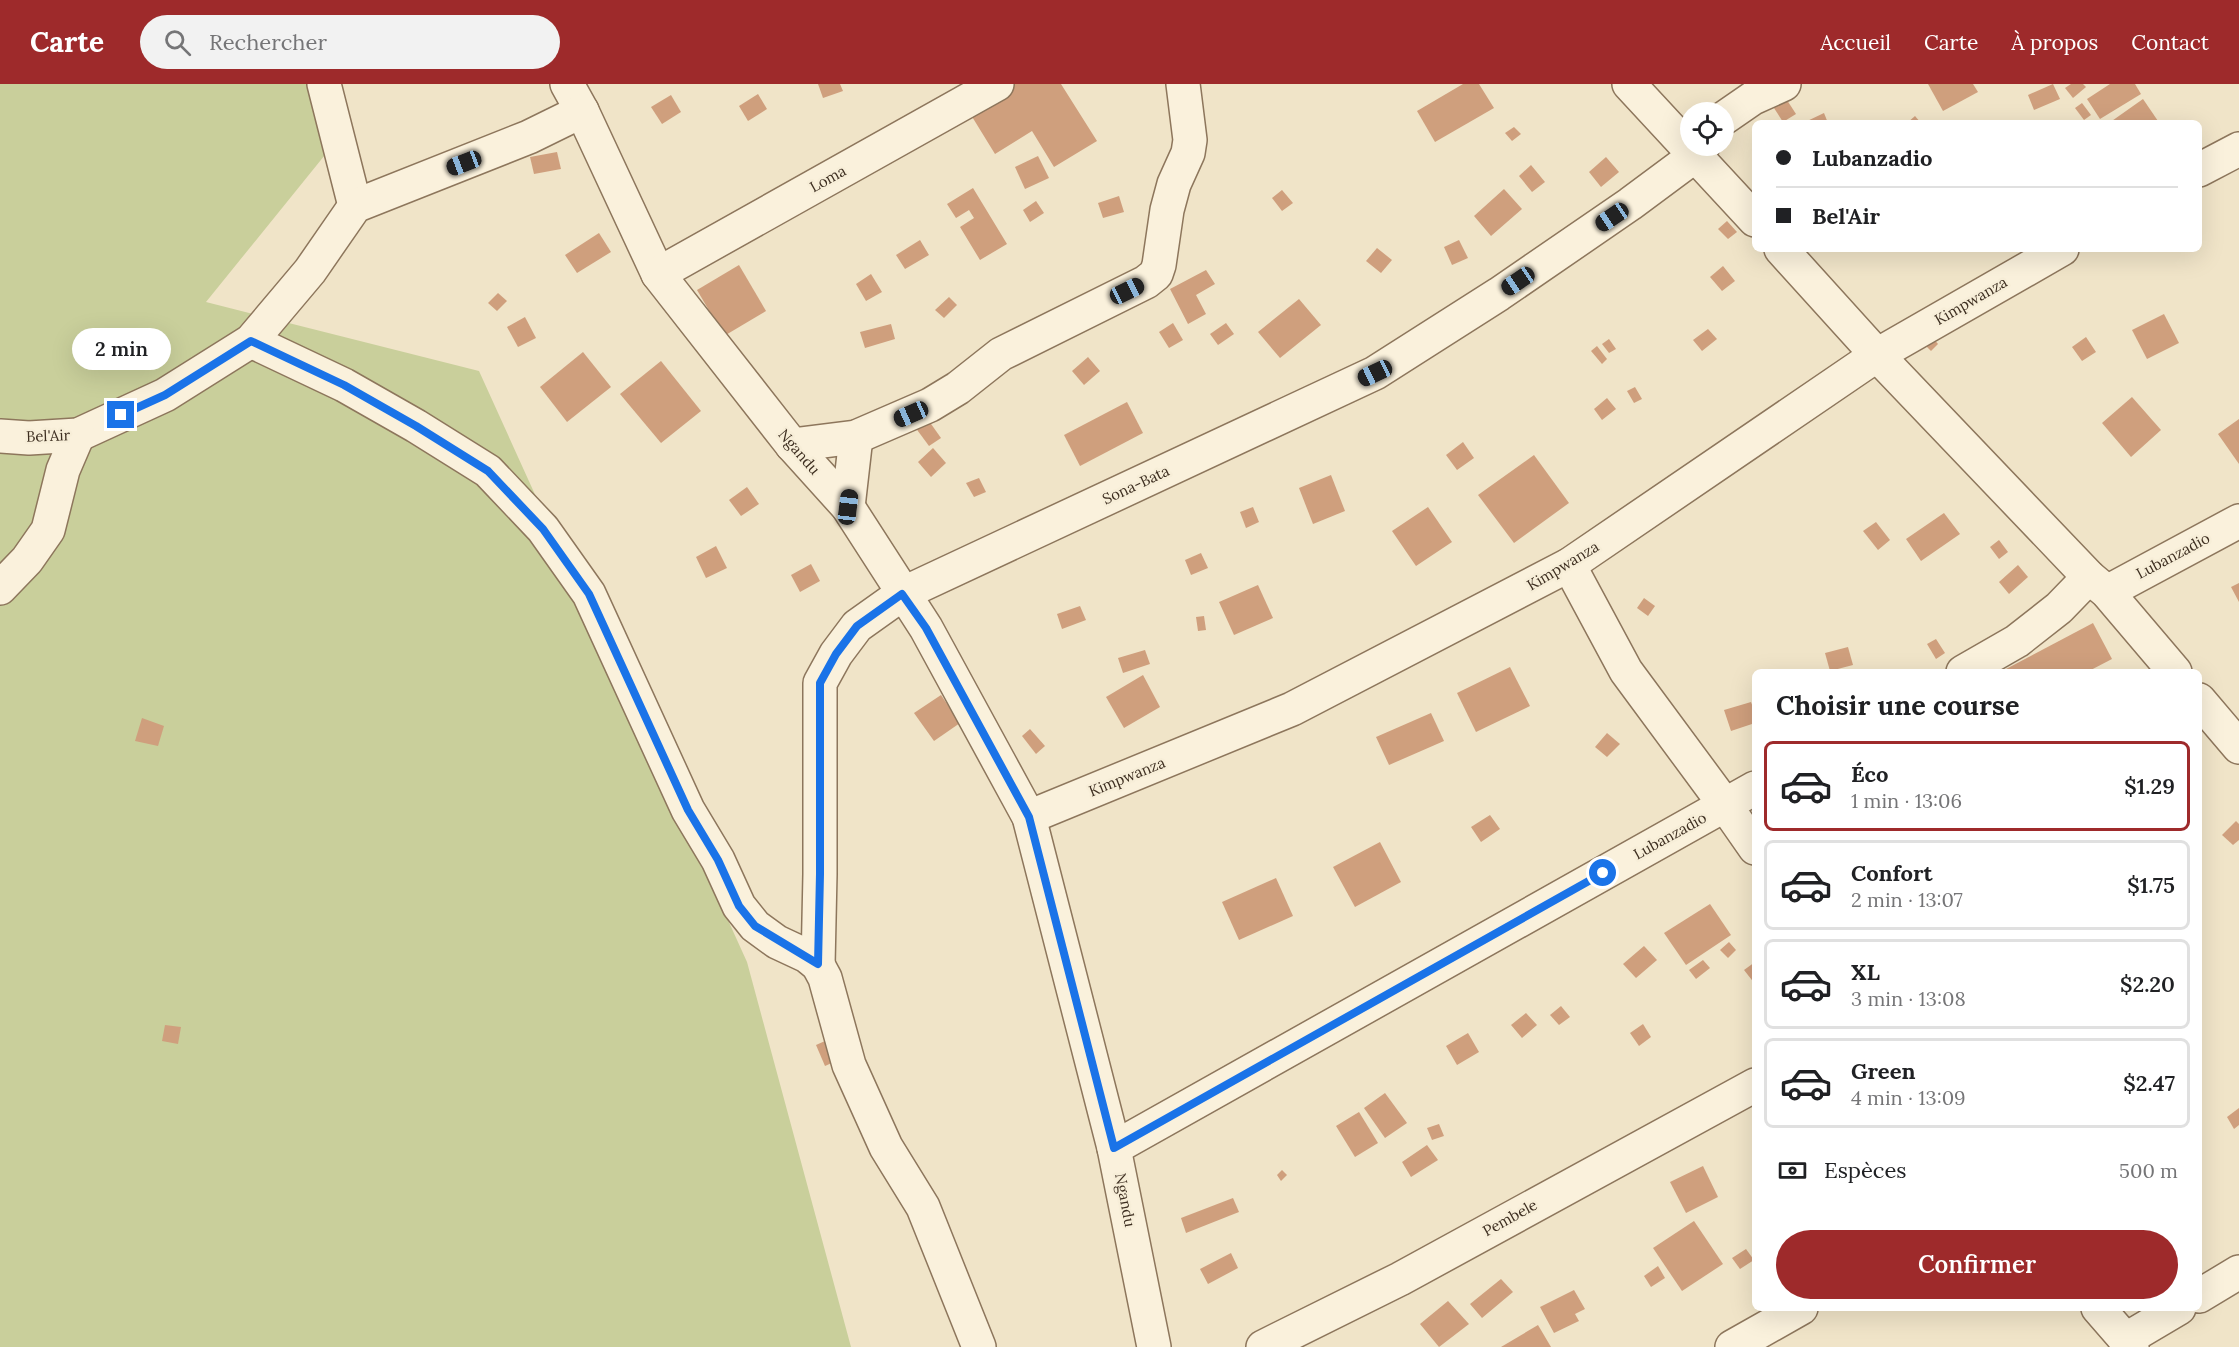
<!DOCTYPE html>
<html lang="fr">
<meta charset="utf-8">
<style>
body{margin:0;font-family:Lora,serif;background:#f2f2f2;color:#202124;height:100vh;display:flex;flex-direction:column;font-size:22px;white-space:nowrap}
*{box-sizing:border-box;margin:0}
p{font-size:20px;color:#757577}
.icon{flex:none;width:33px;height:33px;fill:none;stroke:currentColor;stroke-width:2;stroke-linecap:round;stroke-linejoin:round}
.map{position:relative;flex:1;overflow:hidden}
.side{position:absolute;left:1752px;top:585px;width:450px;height:642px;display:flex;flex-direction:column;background:#fff;border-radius:9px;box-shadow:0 6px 24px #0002}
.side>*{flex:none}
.hud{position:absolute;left:1752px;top:36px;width:450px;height:132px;border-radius:9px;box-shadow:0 6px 24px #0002;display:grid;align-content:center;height:132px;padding:0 24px;background:#fff}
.buttons{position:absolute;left:1680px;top:18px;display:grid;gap:12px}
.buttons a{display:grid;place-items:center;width:54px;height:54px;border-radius:50%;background:#fff;box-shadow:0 6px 24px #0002;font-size:30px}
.end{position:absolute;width:27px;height:27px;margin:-14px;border:8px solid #1a73e8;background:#fff;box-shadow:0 0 0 3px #fff}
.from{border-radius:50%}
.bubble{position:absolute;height:42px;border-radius:21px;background:#fff;box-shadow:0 6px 24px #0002;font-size:20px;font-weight:600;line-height:42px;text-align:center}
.car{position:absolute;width:18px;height:36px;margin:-18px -9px;border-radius:8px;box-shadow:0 0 4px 2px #0007;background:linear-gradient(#222 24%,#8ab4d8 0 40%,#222 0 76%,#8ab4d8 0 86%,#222 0)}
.hud b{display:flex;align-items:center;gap:21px;height:57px;font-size:22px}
.hud b+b{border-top:2px solid #e0e0e0}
.hud i{width:15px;height:15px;background:#202124}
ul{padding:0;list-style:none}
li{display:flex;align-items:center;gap:18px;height:90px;margin:0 12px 9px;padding:0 12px;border:3px solid #e0e0e0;border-radius:9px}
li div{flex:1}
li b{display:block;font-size:22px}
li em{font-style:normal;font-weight:600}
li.active{border-color:#9e2a2b}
li>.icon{width:54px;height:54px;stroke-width:1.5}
h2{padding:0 24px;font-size:27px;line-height:72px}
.pay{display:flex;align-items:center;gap:15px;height:66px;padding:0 24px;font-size:22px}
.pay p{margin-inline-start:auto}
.cta{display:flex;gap:12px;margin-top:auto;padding:12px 24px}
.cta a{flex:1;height:69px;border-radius:36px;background:#9e2a2b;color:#fff;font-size:24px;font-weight:600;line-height:69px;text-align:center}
header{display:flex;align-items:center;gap:36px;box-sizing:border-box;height:84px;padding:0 30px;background:#9e2a2b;color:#fff}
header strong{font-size:28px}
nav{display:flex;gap:33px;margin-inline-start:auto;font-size:21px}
.search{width:420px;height:54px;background:#f2f2f2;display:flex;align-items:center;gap:15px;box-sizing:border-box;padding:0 21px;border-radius:33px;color:#757577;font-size:22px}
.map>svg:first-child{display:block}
.green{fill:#c9cf9b}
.building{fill:#cf9f7d}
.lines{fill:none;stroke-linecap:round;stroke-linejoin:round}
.minor-casing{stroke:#8d765c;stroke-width:36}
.minor{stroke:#faf1dc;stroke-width:33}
.route{stroke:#1a73e8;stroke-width:8}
.labels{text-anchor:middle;stroke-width:5;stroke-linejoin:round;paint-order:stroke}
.street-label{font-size:15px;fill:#3d2e20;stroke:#f7eed8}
</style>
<header>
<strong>Carte</strong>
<div class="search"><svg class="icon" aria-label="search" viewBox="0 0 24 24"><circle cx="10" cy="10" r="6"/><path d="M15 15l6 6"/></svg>Rechercher</div>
<nav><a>Accueil</a><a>Carte</a><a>À propos</a><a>Contact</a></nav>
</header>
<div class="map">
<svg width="2239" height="1263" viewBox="0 0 2239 1263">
<rect width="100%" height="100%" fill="#f0e4c8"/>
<!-- green -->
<polygon class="green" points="0,0 315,0 333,61 206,218 479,287 747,878 851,1263 0,1263"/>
<!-- building -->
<g class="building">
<polygon points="818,0 840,0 843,7 823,14"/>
<polygon points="1013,0 1061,0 1097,57 1054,83 1032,47 995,70 971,31"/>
<polygon points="1463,0 1479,0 1494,24 1435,58 1417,27"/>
<polygon points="1928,0 1973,0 1978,8 1943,27"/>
<polygon points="2053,0 2060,15 2034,26 2028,11"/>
<polygon points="2071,0 2083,0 2086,3 2073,14 2065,4"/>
<polygon points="2110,0 2135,0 2141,10 2100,35 2087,15"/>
<polygon points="758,10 767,25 748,37 739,22"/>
<polygon points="671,11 681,28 662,40 651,23"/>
<polygon points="1785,13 1796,30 1783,38 1772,21"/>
<polygon points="2143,15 2158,37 2109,39"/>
<polygon points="2082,19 2091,31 2084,36 2075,24"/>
<polygon points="1824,29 1828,39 1803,39"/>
<polygon points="1915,32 1921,39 1907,39"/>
<polygon points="1514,43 1521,50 1512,57 1505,49"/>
<polygon points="557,68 561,85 534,90 530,73"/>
<polygon points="1038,72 1049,94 1025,105 1015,83"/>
<polygon points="1606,73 1619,88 1601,103 1589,88"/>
<polygon points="1531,81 1545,98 1532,108 1519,92"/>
<polygon points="973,104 1007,160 980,176 960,143 974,134 969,126 956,134 947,120"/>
<polygon points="1504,105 1522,125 1491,152 1474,132"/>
<polygon points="1282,106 1293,119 1282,127 1272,114"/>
<polygon points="1119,112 1124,128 1103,134 1098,119"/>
<polygon points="1036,117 1044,129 1030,138 1023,126"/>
<polygon points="1727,137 1737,148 1728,155 1718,145"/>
<polygon points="599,149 611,168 577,189 565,171"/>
<polygon points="920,156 929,171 905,185 896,171"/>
<polygon points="1459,156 1468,174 1452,181 1444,163"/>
<polygon points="1377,164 1392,176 1381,189 1366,177"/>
<polygon points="739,181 766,227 724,252 697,206"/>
<polygon points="1723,182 1735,197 1722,207 1710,193"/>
<polygon points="1206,186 1215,200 1196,211 1206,230 1188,240 1170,205"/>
<polygon points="871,190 882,208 866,217 856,200"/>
<polygon points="498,209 507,217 497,227 488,219"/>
<polygon points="949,213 957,221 944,234 935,226"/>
<polygon points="1299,215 1321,241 1280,274 1258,248"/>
<polygon points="2164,230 2179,259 2147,275 2132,246"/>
<polygon points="525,233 536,254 518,263 507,243"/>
<polygon points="1173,239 1183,256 1169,264 1159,248"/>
<polygon points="1226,239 1234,250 1218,261 1210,250"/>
<polygon points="891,240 895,255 865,264 860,248"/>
<polygon points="1708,245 1717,255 1702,267 1693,256"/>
<polygon points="2086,253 2096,268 2082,277 2072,263"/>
<polygon points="1933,254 1938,260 1931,267 1926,262"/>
<polygon points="1609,255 1616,265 1609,269 1602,260"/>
<polygon points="1597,262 1607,275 1602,280 1591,267"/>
<polygon points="583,268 611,303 567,338 540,303"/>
<polygon points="1088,273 1100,287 1084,301 1072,287"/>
<polygon points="661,277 701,327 661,359 620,310"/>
<polygon points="1635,303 1642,315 1634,319 1627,307"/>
<polygon points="2132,313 2161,346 2131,373 2102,339"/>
<polygon points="1607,314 1616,325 1602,336 1594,325"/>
<polygon points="1127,318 1143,349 1080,382 1064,351"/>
<polygon points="924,330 941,354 929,362 912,339"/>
<polygon points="2239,335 2239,380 2218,350"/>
<polygon points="1463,358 1474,374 1457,386 1446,371"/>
<polygon points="933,364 946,379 931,393 918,378"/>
<polygon points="1534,371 1569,419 1514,459 1478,411"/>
<polygon points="1331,391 1345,427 1313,440 1299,404"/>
<polygon points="979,394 986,408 974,413 966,399"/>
<polygon points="747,403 759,420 741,432 729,416"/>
<polygon points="1253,423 1259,438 1246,444 1240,428"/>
<polygon points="1428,423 1452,458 1416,482 1392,447"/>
<polygon points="1944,429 1960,450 1921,477 1906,455"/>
<polygon points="1876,438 1890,456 1878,466 1863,447"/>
<polygon points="1999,456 2008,468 1999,475 1990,463"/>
<polygon points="716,462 727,484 706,494 696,473"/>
<polygon points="1201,469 1208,484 1191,491 1185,476"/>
<polygon points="811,480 820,497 800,508 791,491"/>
<polygon points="2018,481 2028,493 2009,510 1999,498"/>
<polygon points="2239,499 2239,518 2231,503"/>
<polygon points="1258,501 1273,534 1234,551 1219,518"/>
<polygon points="1644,514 1655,522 1648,532 1637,524"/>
<polygon points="1080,522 1086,536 1062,545 1057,530"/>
<polygon points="1204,532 1206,546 1198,547 1196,533"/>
<polygon points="2093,539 2112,575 2087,588 2008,588 2006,585"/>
<polygon points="1936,555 1945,569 1936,575 1927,560"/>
<polygon points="1848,563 1853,581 1830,587 1825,569"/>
<polygon points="1145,566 1150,580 1123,589 1118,574"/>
<polygon points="1510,583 1530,622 1476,648 1457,609"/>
<polygon points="1143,591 1160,623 1124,644 1106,613"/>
<polygon points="941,611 960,639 934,657 914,629"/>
<polygon points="1751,618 1755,629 1755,639 1731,647 1724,626"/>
<polygon points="1431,629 1444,657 1389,681 1376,653"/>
<polygon points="142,634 164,642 158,662 135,657"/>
<polygon points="1030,645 1045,662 1036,670 1022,652"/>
<polygon points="1607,649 1620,660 1607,673 1595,663"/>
<polygon points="1490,731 1500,745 1481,758 1471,743"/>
<polygon points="2236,737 2239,740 2239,756 2233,761 2222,751"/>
<polygon points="1380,758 1401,798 1355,823 1333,783"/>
<polygon points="1276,794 1293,832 1239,856 1222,818"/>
<polygon points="1710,820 1731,851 1686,881 1664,849"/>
<polygon points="1729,858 1736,866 1728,874 1720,866"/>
<polygon points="1644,862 1657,876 1636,894 1623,880"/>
<polygon points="1703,876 1710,884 1696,895 1689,886"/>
<polygon points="1755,878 1755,900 1744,886"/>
<polygon points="1561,922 1570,933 1559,941 1550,931"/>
<polygon points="1526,929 1537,941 1522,954 1511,941"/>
<polygon points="1643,940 1651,953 1639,962 1630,949"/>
<polygon points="165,941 181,943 178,960 162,957"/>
<polygon points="1468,949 1479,968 1457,981 1446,962"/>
<polygon points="834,953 843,974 825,982 816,961"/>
<polygon points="1385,1009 1407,1039 1385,1054 1364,1024"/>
<polygon points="2239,1024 2239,1041 2234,1045 2227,1033"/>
<polygon points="1359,1028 1378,1059 1355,1073 1336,1042"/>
<polygon points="1439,1040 1444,1052 1432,1056 1427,1044"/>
<polygon points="1427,1061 1438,1076 1411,1093 1402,1078"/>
<polygon points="1703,1082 1718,1113 1686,1129 1670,1098"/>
<polygon points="1282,1086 1287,1091 1281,1097 1277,1091"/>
<polygon points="1233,1114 1239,1128 1186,1149 1181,1134"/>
<polygon points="1694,1137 1723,1180 1682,1207 1653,1164"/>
<polygon points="1746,1165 1754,1176 1740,1185 1732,1174"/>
<polygon points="1231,1169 1238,1184 1208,1200 1200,1185"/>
<polygon points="1658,1182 1665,1194 1651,1203 1644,1192"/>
<polygon points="1501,1195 1513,1208 1482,1234 1470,1220"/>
<polygon points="1574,1206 1585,1225 1575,1230 1579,1237 1554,1249 1540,1223"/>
<polygon points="1448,1217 1469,1240 1439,1263 1420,1240"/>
<polygon points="1538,1241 1551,1263 1501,1263"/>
</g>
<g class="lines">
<defs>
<g id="minor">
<polyline points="324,0 355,122"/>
<polyline points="567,0 582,27 658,190 792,361 848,423 926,544 1029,733 1114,1064 1154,1263"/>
<polyline points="1629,0 1755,136"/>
<polyline points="1724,34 1753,14 1784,0"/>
<polyline points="2199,86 2239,65"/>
<polyline points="1781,165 1877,271 2089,493 2107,508 2175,588"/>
<polyline points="658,190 997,0"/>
<polyline points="251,257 344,301 416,342 488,387 543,445 589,510 688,726 718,776 739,822 755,842 777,858 807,872 818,881 825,894 849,981 886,1063 923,1123 979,1263"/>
<polyline points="0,352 29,354 78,351 165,311 251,257 310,187 355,122 529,53 582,27"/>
<polyline points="792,361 856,353 930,321 958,304 1001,270 1146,198 1156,190 1159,181 1167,126 1174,100 1188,69 1190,56 1183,0"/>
<polyline points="848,423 856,353"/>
<polyline points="1569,481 1626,587 1725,721 1755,764"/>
<polyline points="0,504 27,476 48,446 63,386 78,351"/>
<polyline points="2107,508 2239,437"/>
<polyline points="1963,588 2017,557 2059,524 2089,493"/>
<polyline points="2199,616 2239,663"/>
<polyline points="1029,733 1292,625 1569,481 1877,271 2062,165"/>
<polyline points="818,881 820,790 820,599 836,570 857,542 902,510 1375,289 1499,210 1630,120 1696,71 1703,62"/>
<polyline points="1114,1064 1755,704"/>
<polyline points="2199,1212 2239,1188"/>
<polyline points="2098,1224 2132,1263"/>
<polyline points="2125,1256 2179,1224"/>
<polyline points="1263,1263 1400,1195 1755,1001"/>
<polyline points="1732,1263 1801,1224"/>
</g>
</defs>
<!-- minor casing -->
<use href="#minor" class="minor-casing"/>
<!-- minor -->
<use href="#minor" class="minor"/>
</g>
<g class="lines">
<!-- route -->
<polyline class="route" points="121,331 165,311 251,257 344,301 416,342 488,387 543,445 589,510 688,726 718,776 739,822 755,842 818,880 820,790 820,599 836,570 857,542 902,510 926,544 1029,733 1114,1064 1603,789"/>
</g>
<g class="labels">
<!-- street labels -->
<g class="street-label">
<text transform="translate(828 95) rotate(-29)" y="5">Loma</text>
<text transform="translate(1971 217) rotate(-30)" y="5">Kimpwanza</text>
<text transform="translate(48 352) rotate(-2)" y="5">Bel'Air</text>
<text transform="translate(799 368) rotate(49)" y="5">Ngandu</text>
<text transform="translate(1136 401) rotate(-25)" y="5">Sona-Bata</text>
<text transform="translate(2173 472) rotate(-28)" y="5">Lubanzadio</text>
<text transform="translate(1563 482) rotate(-31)" y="5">Kimpwanza</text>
<text transform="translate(1127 693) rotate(-22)" y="5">Kimpwanza</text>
<text transform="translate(1670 752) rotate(-29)" y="5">Lubanzadio</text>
<text transform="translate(1125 1116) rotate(79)" y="5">Ngandu</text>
<text transform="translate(1510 1134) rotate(-29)" y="5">Pembele</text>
</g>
</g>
</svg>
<div class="buttons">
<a><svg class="icon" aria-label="locate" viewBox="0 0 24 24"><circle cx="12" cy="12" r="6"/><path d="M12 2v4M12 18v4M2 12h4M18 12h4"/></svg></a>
</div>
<i class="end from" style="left:1603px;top:789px"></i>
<i class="end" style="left:121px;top:331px"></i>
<div class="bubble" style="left:72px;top:244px;width:99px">2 min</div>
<i class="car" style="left:464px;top:79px;rotate:249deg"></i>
<i class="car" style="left:1612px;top:133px;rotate:236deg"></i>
<i class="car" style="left:1518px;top:197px;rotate:236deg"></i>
<i class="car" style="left:1127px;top:207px;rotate:64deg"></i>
<i class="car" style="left:1375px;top:289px;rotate:245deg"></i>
<i class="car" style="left:911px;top:330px;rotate:246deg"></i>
<i class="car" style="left:848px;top:423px;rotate:7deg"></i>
<div class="hud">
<b><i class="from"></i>Lubanzadio</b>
<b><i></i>Bel'Air</b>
</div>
<section class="side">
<h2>Choisir une course</h2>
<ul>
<li class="active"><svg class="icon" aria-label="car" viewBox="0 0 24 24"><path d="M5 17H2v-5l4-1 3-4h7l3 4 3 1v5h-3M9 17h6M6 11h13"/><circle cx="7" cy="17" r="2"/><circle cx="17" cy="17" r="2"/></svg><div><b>Éco</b><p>1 min · 13:06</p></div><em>$1.29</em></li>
<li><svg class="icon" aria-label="car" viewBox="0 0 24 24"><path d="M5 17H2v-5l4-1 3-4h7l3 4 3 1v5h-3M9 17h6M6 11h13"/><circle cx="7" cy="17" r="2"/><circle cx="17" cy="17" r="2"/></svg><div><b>Confort</b><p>2 min · 13:07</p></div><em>$1.75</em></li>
<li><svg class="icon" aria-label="car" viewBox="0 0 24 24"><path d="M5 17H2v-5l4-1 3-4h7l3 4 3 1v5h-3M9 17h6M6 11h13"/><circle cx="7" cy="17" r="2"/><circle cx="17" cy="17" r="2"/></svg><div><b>XL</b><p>3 min · 13:08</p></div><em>$2.20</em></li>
<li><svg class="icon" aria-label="car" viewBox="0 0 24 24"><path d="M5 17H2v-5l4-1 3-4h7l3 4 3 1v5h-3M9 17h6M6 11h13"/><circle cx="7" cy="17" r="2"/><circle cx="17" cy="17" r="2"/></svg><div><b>Green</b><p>4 min · 13:09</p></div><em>$2.47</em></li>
</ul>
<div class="pay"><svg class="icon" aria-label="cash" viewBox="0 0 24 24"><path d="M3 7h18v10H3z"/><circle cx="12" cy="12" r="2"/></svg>Espèces<p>500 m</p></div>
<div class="cta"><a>Confirmer</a></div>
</section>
</div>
